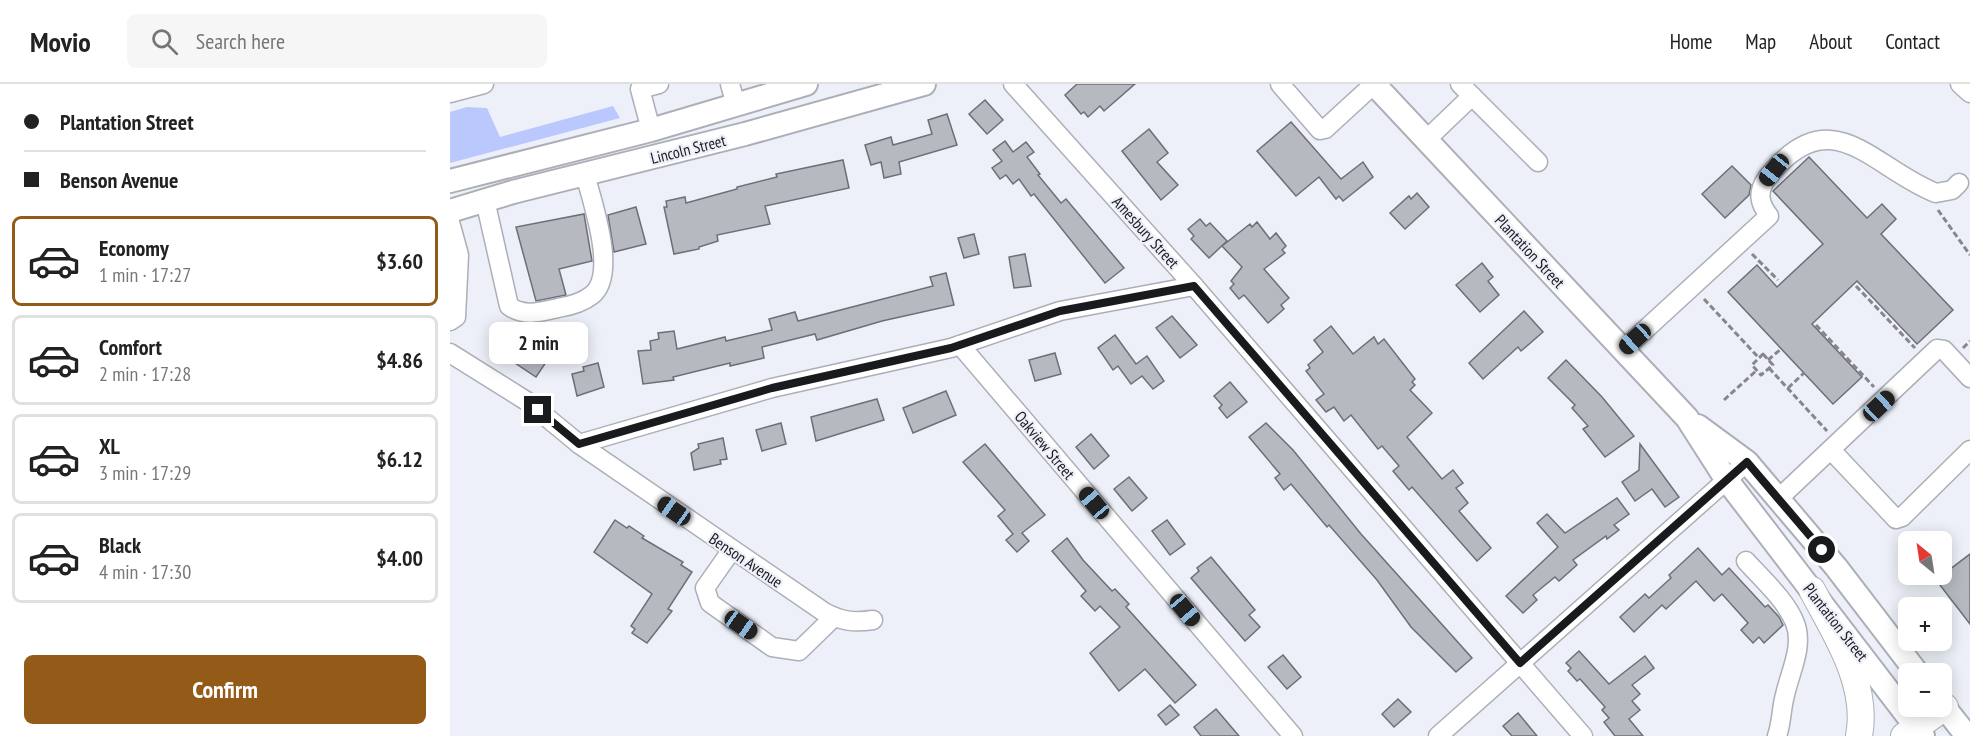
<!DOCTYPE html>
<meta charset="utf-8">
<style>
body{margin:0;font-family:"PT Sans Narrow",sans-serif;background:#f6f6f6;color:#222;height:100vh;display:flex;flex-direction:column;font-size:22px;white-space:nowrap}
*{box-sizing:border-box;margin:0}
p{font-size:20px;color:#767676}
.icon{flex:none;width:33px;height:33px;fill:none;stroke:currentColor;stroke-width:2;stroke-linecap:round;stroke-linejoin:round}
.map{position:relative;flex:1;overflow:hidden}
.details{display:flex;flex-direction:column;background:#fff;width:450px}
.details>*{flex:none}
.guide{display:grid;align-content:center;height:132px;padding:0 24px;background:#fff}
.needle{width:39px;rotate:330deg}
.tools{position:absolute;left:1448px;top:447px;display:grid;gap:12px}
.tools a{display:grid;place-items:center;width:54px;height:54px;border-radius:9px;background:#fff;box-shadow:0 3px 15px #0003;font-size:30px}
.end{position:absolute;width:27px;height:27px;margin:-14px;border:8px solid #191a1d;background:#fff;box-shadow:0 0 0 3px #fff}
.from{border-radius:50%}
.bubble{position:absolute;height:42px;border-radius:9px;background:#fff;box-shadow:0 3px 15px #0003;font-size:20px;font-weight:600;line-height:42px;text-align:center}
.car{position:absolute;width:18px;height:36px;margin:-18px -9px;border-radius:8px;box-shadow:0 0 4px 2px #0007;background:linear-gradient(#222 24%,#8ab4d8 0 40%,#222 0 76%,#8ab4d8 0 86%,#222 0)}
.guide b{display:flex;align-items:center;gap:21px;height:57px;font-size:22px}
.guide b+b{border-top:2px solid #e0e0e0}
.guide i{width:15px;height:15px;background:#222}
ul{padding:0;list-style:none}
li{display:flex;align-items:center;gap:18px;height:90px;margin:0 12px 9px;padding:0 12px;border:3px solid #e0e0e0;border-radius:9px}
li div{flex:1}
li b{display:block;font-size:22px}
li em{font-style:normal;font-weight:600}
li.selected{border-color:#945a18}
li>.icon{width:54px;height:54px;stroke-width:1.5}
.cta{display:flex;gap:12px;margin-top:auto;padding:12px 24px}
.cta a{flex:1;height:69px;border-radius:9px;background:#945a18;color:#fff;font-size:24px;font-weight:600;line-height:69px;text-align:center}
header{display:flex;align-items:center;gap:36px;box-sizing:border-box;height:84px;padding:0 30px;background:#fff;border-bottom:2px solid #e0e0e0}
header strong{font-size:28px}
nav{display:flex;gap:33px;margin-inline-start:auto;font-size:21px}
.search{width:420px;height:54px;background:#f6f6f6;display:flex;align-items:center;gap:15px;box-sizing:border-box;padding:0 21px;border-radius:9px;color:#767676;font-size:22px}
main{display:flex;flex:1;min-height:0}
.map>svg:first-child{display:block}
.green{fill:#bac8fe}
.building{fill:#b7b9c1;stroke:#6d6f77;stroke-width:1.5}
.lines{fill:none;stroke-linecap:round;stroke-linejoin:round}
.minor-casing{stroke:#acafb7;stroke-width:21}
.major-casing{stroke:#acafb7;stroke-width:26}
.highway-casing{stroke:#acafb7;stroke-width:28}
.path{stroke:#85878d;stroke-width:3;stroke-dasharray:6 3;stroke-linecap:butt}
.minor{stroke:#fff;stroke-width:18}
.major{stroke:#fff;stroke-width:22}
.highway{stroke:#fff;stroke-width:26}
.route{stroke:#191a1d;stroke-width:8}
.labels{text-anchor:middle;stroke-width:4.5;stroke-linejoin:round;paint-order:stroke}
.street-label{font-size:16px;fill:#191a1d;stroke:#eef0f9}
</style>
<header>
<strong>Movio</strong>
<div class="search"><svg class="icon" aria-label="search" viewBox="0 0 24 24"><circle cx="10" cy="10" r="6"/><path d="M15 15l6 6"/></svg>Search here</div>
<nav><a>Home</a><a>Map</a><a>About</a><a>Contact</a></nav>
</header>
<main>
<section class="details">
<div class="guide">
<b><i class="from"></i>Plantation Street</b>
<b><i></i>Benson Avenue</b>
</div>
<ul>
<li class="selected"><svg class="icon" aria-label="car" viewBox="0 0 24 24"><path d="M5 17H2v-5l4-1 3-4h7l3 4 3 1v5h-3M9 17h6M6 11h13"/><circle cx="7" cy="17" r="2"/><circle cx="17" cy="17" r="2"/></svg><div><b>Economy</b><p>1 min · 17:27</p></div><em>$3.60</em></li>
<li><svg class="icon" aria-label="car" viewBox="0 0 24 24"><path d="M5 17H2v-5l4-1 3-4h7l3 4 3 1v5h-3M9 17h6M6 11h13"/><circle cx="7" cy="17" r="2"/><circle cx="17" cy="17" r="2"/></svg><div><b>Comfort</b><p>2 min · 17:28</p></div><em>$4.86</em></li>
<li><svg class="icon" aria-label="car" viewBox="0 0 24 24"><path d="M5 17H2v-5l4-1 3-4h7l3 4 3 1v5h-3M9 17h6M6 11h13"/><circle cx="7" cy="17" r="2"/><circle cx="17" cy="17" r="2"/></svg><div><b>XL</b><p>3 min · 17:29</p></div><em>$6.12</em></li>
<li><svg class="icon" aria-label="car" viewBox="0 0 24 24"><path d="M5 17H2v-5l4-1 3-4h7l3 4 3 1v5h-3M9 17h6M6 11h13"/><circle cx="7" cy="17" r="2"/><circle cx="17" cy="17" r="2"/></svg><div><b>Black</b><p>4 min · 17:30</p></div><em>$4.00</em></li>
</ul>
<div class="cta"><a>Confirm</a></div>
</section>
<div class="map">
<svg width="1520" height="652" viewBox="0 0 1520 652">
<rect width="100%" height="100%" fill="#eef0f9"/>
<!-- green -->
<polygon class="green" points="163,22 170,34 0,79 0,28 17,23 37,24 50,53"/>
<!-- building -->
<g class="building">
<polygon points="627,0 685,0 654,27 650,22 638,33 634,28 631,30 615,11"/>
<polygon points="535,16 553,36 537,50 519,30"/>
<polygon points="497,30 507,61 449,78 451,90 434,94 431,78 421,81 415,61 441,53 443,61 482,50 478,36"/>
<polygon points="841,38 891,95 913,78 923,93 893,117 889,112 886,115 869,93 846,112 807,67"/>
<polygon points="699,45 718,69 707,78 728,101 711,116 672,67"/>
<polygon points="555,57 563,68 576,58 584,68 577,73 590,90 588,91 611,119 616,115 674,184 655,199 584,110 581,112 569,95 563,100 556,91 550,95 542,84 552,77 543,66"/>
<polygon points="1359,73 1417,134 1432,120 1446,135 1431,150 1503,226 1467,260 1407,197 1362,240 1412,293 1383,320 1278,208 1307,181 1327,203 1373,160 1323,107"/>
<polygon points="393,76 399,104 315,122 320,140 267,151 268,157 249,163 249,165 224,170 214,123 217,123 216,117 235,113 236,119 287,105 287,103 327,93 326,90"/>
<polygon points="1282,82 1301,101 1299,111 1275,134 1252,110"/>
<polygon points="967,109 979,123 955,145 940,129 959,112 961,115"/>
<polygon points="186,123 196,160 164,168 158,131"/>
<polygon points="134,130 142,177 109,185 116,211 86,217 66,143"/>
<polygon points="750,135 756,142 760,139 777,157 759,174 741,155 744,152 738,145"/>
<polygon points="807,138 820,155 826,149 836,162 832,166 835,169 814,185 839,214 831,221 834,225 818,239 794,211 789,215 780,204 784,200 781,197 792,183 772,162 800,140 802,143"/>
<polygon points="524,150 529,170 514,174 508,154"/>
<polygon points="575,170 581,202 564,204 559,173"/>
<polygon points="1032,179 1043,193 1038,197 1049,211 1030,228 1006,201"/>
<polygon points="496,189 504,221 432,237 367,256 365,250 312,263 314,274 280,282 280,279 223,293 224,296 193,300 188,267 201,266 200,257 209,255 208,249 224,247 227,265 275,253 276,257 322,246 319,235 345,228 348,237 483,202 480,193"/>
<polygon points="1074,227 1093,248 1071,267 1068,263 1033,295 1019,279"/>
<polygon points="722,232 747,261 730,274 706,244"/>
<polygon points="881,242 903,270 924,253 928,260 934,255 965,295 962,298 965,301 960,306 982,329 957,353 992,395 1003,386 1013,399 1006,404 1018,419 1009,427 1041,464 1027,477 962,403 959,406 943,387 949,382 932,362 928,365 901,331 894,337 884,323 876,328 866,316 874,310 856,287 860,284 858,281 873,268 864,256"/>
<polygon points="80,249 105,265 86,293 62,277"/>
<polygon points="665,251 686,280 697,272 714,297 703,305 692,292 681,300 668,282 663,286 648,264"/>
<polygon points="605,269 611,290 585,297 579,276"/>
<polygon points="1116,276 1152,313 1184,352 1155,373 1133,345 1138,342 1122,324 1125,321 1098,294"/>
<polygon points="148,279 154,303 127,312 122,290 134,287 133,283"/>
<polygon points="780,298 797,318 777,334 769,324 772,321 764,312"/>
<polygon points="496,307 506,331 463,349 453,324"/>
<polygon points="427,315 434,336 366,357 361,333"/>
<polygon points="331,339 336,360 312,367 306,346"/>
<polygon points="816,339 843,366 911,450 1022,574 1006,588 961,543 927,496 879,441 877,443 841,400 834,406 825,394 830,390 799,353"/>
<polygon points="641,350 659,372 644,385 626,363"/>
<polygon points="273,354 277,375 270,376 271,380 244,386 241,369 249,364 248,360"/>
<polygon points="535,360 595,431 572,449 579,457 567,468 556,456 563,450 548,432 555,426 513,378"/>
<polygon points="1190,360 1229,413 1215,423 1202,405 1185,417 1172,398 1189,386"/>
<polygon points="679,393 697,414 682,427 664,405"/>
<polygon points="1167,414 1179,430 1164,441 1169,446 1157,455 1156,452 1123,476 1127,481 1109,497 1105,493 1083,511 1087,516 1073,529 1056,512 1108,463 1087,439 1097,430 1115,449"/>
<polygon points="165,436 177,444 179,442 194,452 192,454 233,478 231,481 242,488 218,525 222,527 197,559 182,549 185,545 181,542 202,510 144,468"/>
<polygon points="717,436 735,460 720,471 702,447"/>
<polygon points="617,454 633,476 662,507 665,505 679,520 676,523 746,601 725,619 695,585 669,607 640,569 670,543 650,522 645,527 631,512 636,507 602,467"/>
<polygon points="1248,464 1272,491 1279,484 1315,523 1318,521 1329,533 1333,541 1314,559 1309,553 1303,559 1291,546 1298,539 1272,510 1264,517 1246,497 1216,525 1212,521 1184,548 1170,533 1195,510 1199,514 1221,494 1219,491"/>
<polygon points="1520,470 1520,540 1486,496"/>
<polygon points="761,473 805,526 799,531 810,543 795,557 741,494 749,487 747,484"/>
<polygon points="1129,567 1159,600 1195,572 1204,584 1182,601 1190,610 1182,617 1190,626 1179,635 1193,652 1165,652 1154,638 1159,634 1152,626 1155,623 1130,595 1127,597 1118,587 1121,584 1116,579"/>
<polygon points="833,571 851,593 837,605 818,583"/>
<polygon points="948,615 961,628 944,643 932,630"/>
<polygon points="720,621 729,631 716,641 708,631"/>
<polygon points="766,625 789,652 751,652 744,643"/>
<polygon points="1068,629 1087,652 1062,652 1053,642"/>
</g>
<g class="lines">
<defs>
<g id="minor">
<polyline points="280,0 286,21"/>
<polyline points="563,0 744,202 1133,652"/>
<polyline points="830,0 870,46 875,45 924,0"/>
<polyline points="1010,0 1088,78"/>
<polyline points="1510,0 1520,9"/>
<polyline points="0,9 34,0"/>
<polyline points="201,46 190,5 209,0"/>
<polyline points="976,56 1022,12"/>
<path d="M35,116L59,222C74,233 90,228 108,224C120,222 132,219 142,211C168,190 142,118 135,90"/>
<polyline points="0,138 9,171 6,233 0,237"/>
<polyline points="510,261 843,652"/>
<path d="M1173,266L1319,132C1309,119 1307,108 1317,94C1381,12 1422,84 1486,109L1502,106L1509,99"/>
<path d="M0,269L78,318L129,360L374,528C391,537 403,539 423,536"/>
<polyline points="129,360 322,304 501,264 610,227 744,202"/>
<polyline points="1381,366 1446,435 1452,433 1520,366"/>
<polyline points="1328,415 1487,265 1494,266 1520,294"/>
<polyline points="281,467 255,504 260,519 322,563 349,567 384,533"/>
<path d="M1296,477C1312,495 1336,516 1345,539C1354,562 1340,588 1335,611C1331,625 1332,638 1327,652"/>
<polyline points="988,652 1297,378"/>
</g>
<g id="major">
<polyline points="924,0 1237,334 1276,395 1473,652"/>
<polyline points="0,97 201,46 356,0"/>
<polyline points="0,127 63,108 295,50 474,0"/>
<polyline points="1248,342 1297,378 1386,483 1468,590"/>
<polyline points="1491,619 1517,652"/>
</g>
<g id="highway">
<path d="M1362,506C1385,549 1419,600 1409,652"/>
<polyline points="1454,652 1495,623"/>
</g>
</defs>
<!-- minor casing -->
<use href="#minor" class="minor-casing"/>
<!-- major casing -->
<use href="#major" class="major-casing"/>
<!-- highway casing -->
<use href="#highway" class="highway-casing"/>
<!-- path -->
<g class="path">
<polyline points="1488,126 1520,171"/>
<polyline points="1302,170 1328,196"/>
<polyline points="1406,202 1465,264"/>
<polyline points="1254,215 1309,274"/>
<polyline points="1366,241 1424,303"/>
<polyline points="1513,264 1520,257"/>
<polygon points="1313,270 1323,281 1311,291 1302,281"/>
<polyline points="1318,276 1331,265"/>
<polyline points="1319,284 1377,347"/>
<polyline points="1338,304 1354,289"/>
<polyline points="1274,316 1307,286"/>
</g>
<!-- minor -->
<use href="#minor" class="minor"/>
<!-- major -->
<use href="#major" class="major"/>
<!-- highway -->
<use href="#highway" class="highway"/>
</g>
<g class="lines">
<!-- route -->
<polyline class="route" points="88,326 129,360 322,304 501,264 610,227 744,202 1070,579 1297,378 1372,466"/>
</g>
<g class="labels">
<!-- street labels -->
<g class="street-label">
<text transform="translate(238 65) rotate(-14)" y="6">Lincoln Street</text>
<text transform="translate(696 148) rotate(48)" y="6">Amesbury Street</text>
<text transform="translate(1080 167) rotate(47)" y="6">Plantation Street</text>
<text transform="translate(595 361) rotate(50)" y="6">Oakview Street</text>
<text transform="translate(296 476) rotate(34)" y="6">Benson Avenue</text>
<text transform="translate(1386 538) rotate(52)" y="6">Plantation Street</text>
</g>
</g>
</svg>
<div class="tools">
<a><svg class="needle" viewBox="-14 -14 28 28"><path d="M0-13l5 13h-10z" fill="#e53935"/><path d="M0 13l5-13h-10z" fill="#767676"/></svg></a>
<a>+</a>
<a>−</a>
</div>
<i class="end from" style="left:1372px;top:466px"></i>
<i class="end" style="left:88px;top:326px"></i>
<div class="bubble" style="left:39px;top:238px;width:99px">2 min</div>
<i class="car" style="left:1324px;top:86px;rotate:219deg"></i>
<i class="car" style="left:1185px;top:255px;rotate:228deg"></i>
<i class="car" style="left:1429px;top:322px;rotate:47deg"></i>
<i class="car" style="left:644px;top:419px;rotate:320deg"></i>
<i class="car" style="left:224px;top:427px;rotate:305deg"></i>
<i class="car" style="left:735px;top:526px;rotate:140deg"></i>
<i class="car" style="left:291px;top:541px;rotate:125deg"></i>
</div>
</main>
